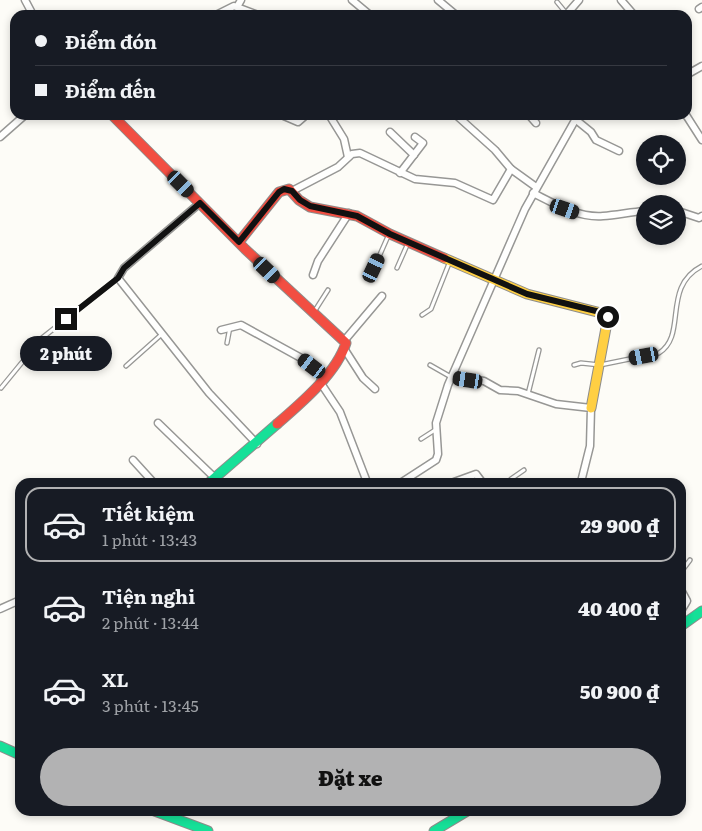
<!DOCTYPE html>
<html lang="vi">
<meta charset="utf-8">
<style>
body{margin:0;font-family:Literata,serif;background:#242831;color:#f1f3f6;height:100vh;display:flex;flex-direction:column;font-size:19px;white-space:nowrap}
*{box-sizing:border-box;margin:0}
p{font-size:16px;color:#9ea1a6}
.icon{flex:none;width:28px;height:28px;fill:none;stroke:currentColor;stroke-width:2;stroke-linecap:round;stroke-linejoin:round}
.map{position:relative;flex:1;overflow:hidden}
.sheet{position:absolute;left:15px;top:478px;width:671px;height:338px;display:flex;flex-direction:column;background:#171b24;border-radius:15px;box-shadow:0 2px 8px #0003}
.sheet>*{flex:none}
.top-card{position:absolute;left:10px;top:10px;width:682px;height:110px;border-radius:15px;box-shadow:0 2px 8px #0003;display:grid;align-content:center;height:110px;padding:0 25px;background:#171b24}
.tools{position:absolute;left:636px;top:135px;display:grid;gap:10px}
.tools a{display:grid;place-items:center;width:50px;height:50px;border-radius:50%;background:#171b24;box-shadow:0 2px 8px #0003;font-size:25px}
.end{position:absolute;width:22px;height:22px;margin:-11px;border:6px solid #111;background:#fff;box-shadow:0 0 0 2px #fff}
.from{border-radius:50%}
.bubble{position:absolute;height:35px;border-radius:18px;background:#171b24;box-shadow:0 2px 8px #0003;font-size:16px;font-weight:800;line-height:35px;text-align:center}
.car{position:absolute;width:15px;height:30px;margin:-15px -8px;border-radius:6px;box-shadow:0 0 4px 1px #0007;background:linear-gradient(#222 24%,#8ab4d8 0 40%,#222 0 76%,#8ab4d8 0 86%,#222 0)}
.top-card b{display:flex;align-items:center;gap:18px;height:48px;font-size:19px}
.top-card b+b{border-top:1px solid #363941}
.top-card i{width:12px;height:12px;background:#f1f3f6}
ul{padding:9px 0 0;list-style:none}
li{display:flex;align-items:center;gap:15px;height:75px;margin:0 10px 8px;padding:0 15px;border:2px solid transparent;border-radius:15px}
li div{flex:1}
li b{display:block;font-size:19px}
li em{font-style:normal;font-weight:800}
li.on{border-color:#b2b2b3}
li>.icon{width:45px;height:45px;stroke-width:1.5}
.cta{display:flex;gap:10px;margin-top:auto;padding:10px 25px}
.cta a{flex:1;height:58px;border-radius:30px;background:#b2b2b3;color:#111;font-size:20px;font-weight:800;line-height:58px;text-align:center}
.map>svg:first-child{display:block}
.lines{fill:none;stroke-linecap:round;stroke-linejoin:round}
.lane-casing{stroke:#979795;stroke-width:5.5}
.street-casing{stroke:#979795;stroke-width:9}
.fast-casing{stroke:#8e8d8b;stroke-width:11}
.slow-casing{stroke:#8e8d8b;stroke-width:11}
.jam-casing{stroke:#8e8d8b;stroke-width:11}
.lane{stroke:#fffffe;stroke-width:3}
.street{stroke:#fffffe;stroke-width:6}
.fast{stroke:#16e098;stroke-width:9}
.slow{stroke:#ffcf43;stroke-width:9}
.jam{stroke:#f24e42;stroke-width:9}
.route{stroke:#111;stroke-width:6}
</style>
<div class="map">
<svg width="702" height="831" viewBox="0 0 702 831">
<rect width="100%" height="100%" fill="#fdfcf7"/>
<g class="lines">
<defs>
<g id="lane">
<polyline points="557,2 566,13"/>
<polyline points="374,268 389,234"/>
<polyline points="397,268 408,243"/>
<polyline points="314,312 328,290"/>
<polyline points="422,315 431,309 450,261"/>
<polyline points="227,343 230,327"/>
<polyline points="430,365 451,377"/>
<path d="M574,365L581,363L600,365L659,353C688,335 661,287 702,266"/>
<polyline points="126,366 162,334"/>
<polyline points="1,388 42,338 118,278"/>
<polyline points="528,394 539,350"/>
<polyline points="421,439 435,430"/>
<polyline points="511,479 524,470"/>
<polyline points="681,572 690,560"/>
</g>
<g id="street">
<polyline points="25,0 33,15"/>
<polyline points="352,0 370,15"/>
<polyline points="438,0 456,15"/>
<polyline points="621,0 634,15"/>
<polyline points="237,7 241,0"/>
<polyline points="699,9 702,7"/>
<polyline points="216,15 234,6 258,15"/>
<polyline points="566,15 579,0"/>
<polyline points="688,74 702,66"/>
<polyline points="332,115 331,118 344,139 348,157"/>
<polyline points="456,115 495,150 511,169"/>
<polyline points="529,115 536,123"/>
<polyline points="686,115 702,140"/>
<polyline points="284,116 298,122 306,115"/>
<polyline points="575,119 591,132 596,140 619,151"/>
<polyline points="390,132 414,155"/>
<polyline points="0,137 25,115"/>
<polyline points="400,173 423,143 415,137"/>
<polyline points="292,191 338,167 352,154 360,153 415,179 455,183 493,200 511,169 536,187"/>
<path d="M533,193C555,204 578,218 603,216C617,215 631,212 645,211"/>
<polyline points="200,203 124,268 118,278 209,393 257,444"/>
<polyline points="678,211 699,218 702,216"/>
<polyline points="313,275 318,261 349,213"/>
<polyline points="221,330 241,325 301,358 324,375"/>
<polyline points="344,341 382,296"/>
<polyline points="345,350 363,378 375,389"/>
<polyline points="452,377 484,381 500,390 518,391 556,404 591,408 590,446 581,482"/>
<polyline points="320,382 340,412 367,482"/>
<polyline points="158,423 219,482"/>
<polyline points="133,460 153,482"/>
<polyline points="402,482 436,460 438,454 436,423 448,385 525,209 578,115"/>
<polyline points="454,482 476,474 482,482"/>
<polyline points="681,590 687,601 681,611"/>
<polyline points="0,609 20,600"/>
</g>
<g id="fast">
<polyline points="210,482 277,424"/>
<polyline points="681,626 702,611"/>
<polyline points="0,746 20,755"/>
<polyline points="152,810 208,831"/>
<polyline points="434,831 469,810"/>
</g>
<polyline id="slow" points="444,258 527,294 605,314 608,317 591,408"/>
<g id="jam">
<path d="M112,115L245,249L346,343C336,374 301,403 277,424"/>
<polyline points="239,242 279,192 289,189 299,200 310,207 357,216 390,234 444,258"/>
</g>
</defs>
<!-- lane casing -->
<use href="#lane" class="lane-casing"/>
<!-- street casing -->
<use href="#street" class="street-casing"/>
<!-- fast casing -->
<use href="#fast" class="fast-casing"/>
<!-- slow casing -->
<use href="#slow" class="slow-casing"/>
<!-- jam casing -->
<use href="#jam" class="jam-casing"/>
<!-- lane -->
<use href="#lane" class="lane"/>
<!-- street -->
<use href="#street" class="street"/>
<!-- fast -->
<use href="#fast" class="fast"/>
<!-- slow -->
<use href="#slow" class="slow"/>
<!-- jam -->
<use href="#jam" class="jam"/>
</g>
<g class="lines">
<!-- route -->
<polyline class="route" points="66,319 118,278 124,268 200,203 239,242 279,192 284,189 292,191 300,200 310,206 357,216 390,234 527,294 600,312 608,317"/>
</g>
</svg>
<div class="tools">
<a><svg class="icon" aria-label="locate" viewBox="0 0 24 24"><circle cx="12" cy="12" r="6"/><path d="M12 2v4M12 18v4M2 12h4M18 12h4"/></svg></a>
<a><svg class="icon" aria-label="layers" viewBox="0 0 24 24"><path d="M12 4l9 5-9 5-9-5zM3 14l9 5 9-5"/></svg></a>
</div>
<i class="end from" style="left:608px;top:317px"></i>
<i class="end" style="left:66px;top:319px"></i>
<div class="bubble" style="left:20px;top:336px;width:92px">2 phút</div>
<i class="car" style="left:181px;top:184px;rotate:135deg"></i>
<i class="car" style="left:565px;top:209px;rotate:109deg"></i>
<i class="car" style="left:374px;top:268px;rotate:25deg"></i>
<i class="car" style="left:267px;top:270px;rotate:134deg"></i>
<i class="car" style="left:644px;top:356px;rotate:259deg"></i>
<i class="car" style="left:312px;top:366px;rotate:307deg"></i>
<i class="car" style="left:468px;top:380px;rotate:279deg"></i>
<div class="top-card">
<b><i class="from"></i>Điểm đón</b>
<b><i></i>Điểm đến</b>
</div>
<section class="sheet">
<ul>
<li class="on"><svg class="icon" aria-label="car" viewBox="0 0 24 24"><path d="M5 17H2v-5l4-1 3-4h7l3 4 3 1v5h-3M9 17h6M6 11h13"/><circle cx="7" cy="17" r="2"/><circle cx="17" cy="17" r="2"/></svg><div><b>Tiết kiệm</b><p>1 phút · 13:43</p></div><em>29 900 ₫</em></li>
<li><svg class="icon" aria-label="car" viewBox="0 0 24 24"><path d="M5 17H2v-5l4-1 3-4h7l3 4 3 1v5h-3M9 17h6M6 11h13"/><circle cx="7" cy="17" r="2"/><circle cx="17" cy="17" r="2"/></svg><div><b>Tiện nghi</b><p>2 phút · 13:44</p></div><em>40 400 ₫</em></li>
<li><svg class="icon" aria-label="car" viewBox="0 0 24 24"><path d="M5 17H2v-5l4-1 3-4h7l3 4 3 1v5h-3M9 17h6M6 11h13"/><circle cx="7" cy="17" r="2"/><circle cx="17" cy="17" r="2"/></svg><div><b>XL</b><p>3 phút · 13:45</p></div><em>50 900 ₫</em></li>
</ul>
<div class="cta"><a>Đặt xe</a></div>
</section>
</div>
